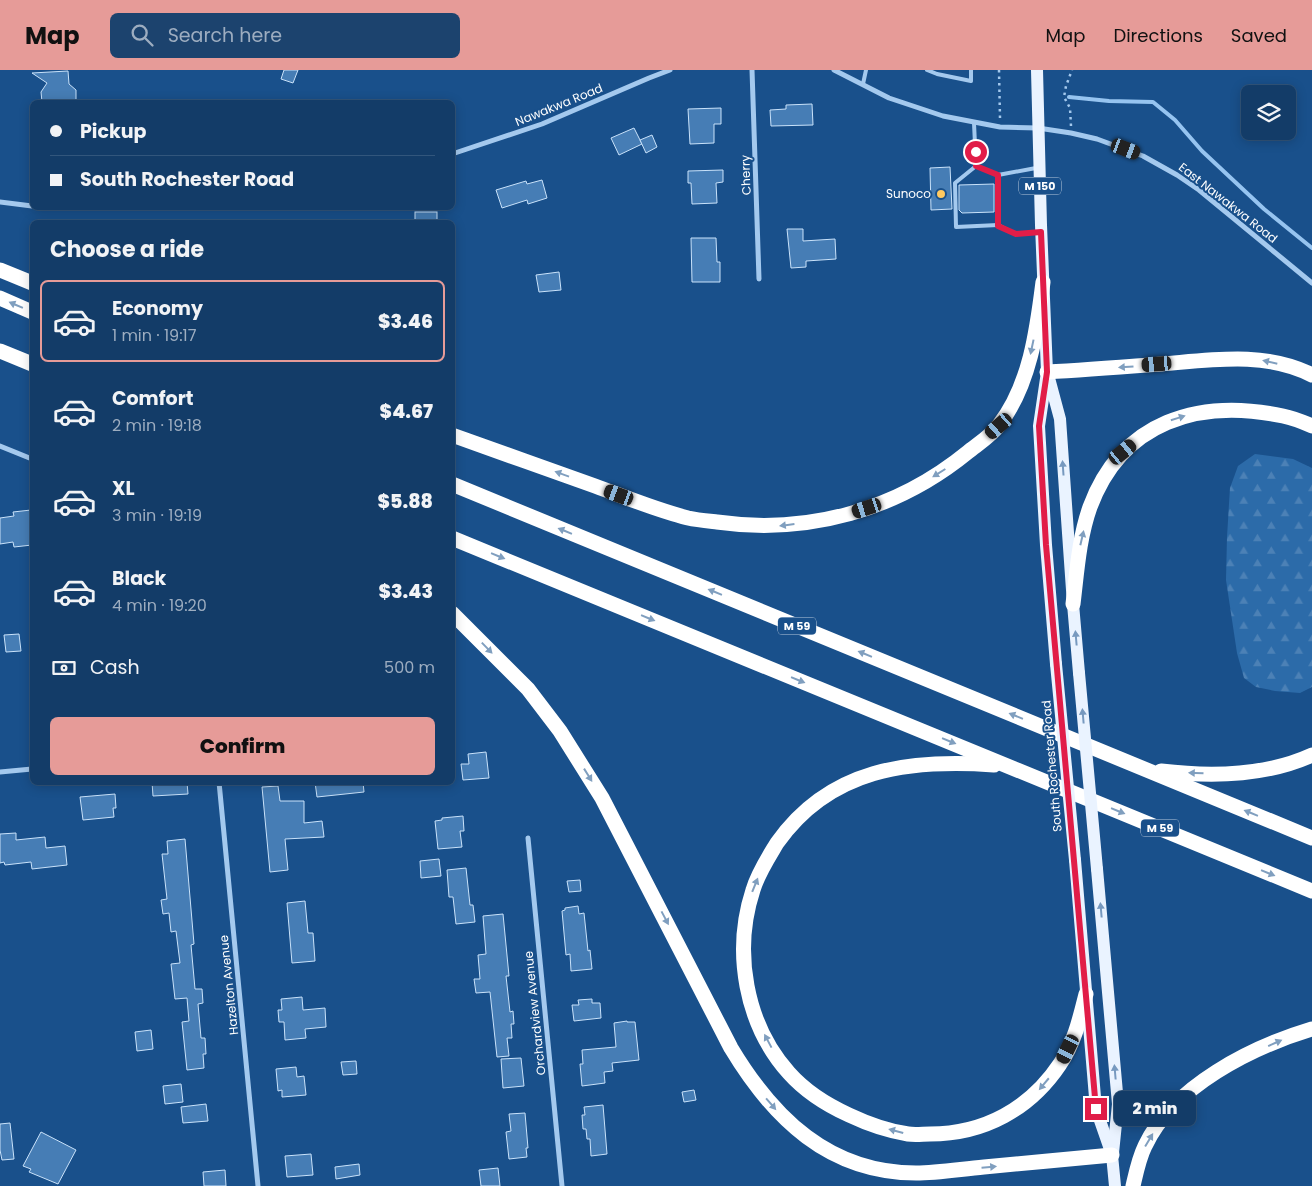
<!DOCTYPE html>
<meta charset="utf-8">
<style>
body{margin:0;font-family:Poppins,sans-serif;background:#1c436e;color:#f1f3f6;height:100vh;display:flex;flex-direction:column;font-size:19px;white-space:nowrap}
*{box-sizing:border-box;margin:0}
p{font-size:16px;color:#9dadc0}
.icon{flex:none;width:28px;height:28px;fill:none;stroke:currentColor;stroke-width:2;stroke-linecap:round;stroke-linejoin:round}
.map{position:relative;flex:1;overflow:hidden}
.drawer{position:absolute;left:30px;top:150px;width:425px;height:565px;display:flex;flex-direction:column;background:#133c68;border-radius:8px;box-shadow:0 2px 12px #0003,0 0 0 1px #32567c}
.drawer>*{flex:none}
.top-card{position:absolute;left:30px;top:30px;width:425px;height:110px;border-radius:8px;box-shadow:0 2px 12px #0003,0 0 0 1px #32567c;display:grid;align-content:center;height:110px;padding:0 20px;background:#133c68}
.fabs{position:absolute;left:1241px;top:15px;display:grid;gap:10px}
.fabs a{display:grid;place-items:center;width:55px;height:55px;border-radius:8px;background:#133c68;box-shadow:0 2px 12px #0003,0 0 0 1px #32567c;font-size:25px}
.end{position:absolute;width:22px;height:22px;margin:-11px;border:6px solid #e11d48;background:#fff;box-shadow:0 0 0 2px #fff}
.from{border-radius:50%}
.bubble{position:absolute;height:35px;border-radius:8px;background:#133c68;box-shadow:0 2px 12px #0003,0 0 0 1px #32567c;font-size:16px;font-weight:800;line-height:35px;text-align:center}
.car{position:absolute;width:15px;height:30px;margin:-15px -8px;border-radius:6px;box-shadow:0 0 4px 1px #0007;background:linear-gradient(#222 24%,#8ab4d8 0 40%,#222 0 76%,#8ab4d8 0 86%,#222 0)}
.top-card b{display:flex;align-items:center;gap:18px;height:48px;font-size:19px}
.top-card b+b{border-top:1px solid #32567c}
.top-card i{width:12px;height:12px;background:#f1f3f6}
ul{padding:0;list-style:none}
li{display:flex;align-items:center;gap:15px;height:82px;margin:0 10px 8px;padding:0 10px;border:2px solid transparent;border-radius:8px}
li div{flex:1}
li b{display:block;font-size:19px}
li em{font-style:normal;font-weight:800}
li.selected{border-color:#e69b98}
li>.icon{width:45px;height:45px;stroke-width:1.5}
h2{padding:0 20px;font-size:22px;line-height:60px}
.pay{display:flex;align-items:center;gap:12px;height:55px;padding:0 20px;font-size:19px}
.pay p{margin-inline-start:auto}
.cta{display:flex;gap:10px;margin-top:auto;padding:10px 20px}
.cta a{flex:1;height:58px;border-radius:8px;background:#e69b98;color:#111;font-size:20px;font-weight:800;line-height:58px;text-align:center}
header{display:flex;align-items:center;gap:30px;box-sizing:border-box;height:70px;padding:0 25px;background:#e69b98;color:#111}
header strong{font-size:24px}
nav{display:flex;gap:28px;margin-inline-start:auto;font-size:18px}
.search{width:350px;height:45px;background:#1c436e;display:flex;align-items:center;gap:12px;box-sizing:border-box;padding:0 18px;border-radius:8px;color:#9dadc0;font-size:19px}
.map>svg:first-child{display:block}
.forest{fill:url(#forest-firs)}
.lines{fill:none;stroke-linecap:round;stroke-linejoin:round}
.stream{stroke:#96c4f0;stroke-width:4}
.building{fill:#467db5;stroke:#c9e2fa}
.path{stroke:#a4c9ee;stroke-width:2.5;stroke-dasharray:2.5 4;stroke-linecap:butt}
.service{stroke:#a4c9ee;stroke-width:4}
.minor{stroke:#a4c9ee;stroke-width:5}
.primary{stroke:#eaf3ff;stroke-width:12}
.motorway{stroke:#fff;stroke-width:15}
.primary-bridge{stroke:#eaf3ff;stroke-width:12}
.oneway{fill:#809fbf}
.oneway2{fill:#7799bf}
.route{stroke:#e11d48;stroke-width:6}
.poi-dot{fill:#ffc960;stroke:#19508b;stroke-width:2}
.labels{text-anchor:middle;stroke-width:4;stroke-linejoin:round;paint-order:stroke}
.shield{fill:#19508b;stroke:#bacadc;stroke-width:1}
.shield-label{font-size:11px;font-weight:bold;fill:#fff}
.street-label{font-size:12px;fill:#fff;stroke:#19508b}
.poi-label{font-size:12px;fill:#fff;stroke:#19508b;text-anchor:end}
</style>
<header>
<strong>Map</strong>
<div class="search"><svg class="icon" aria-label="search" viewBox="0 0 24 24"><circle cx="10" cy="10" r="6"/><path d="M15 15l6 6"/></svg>Search here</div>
<nav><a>Map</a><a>Directions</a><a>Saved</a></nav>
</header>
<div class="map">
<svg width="1312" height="1116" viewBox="0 0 1312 1116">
<defs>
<pattern id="forest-firs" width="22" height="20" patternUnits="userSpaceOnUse" patternTransform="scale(1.25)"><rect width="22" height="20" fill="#2c6ba9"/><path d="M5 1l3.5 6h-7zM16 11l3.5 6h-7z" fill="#4c81b6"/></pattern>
</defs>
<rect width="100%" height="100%" fill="#19508b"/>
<!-- forest -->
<polygon class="forest" points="1255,384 1293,389 1312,398 1312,617 1300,623 1275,621 1256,617 1244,608 1237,583 1226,510 1227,467 1230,418 1238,396"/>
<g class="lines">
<!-- stream -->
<polyline class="stream" points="1069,27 1109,31 1153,32 1175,50 1202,81 1264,139 1312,178"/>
</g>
<!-- building -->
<g class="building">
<polygon points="284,0 298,0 293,13 281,9"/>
<polygon points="68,1 69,14 76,20 76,32 42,32 41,22 47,13 32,3"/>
<polygon points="812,34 813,55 771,56 770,40 786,39 786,35"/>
<polygon points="721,38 721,54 714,54 714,73 690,74 688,39"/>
<polygon points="634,58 642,74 619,85 611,68"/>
<polygon points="652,65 657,77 646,83 640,70"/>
<polygon points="950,97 952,139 931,140 930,98"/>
<polygon points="723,100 723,112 716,113 717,133 692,134 691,113 688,113 688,101"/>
<polygon points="542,110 547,128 528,134 527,130 502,138 496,120 526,111 527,114"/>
<polygon points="994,114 994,142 962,143 959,140 959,115"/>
<rect x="415" y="142" width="22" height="10"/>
<polygon points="787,159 803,159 803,171 835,169 836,189 806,191 806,197 791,198"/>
<polygon points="691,168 716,168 717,192 720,192 720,212 692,212"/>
<polygon points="559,202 561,220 539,222 536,205"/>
<polygon points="31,440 32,475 14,477 13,472 0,474 0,448 14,446 13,442"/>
<polygon points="19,564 21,581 6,582 4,565"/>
<polygon points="486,682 489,708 463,710 461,694 469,694 468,684"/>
<polygon points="152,712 187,712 188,724 153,726"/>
<polygon points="315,712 363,712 364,722 317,727"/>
<polygon points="278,716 280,731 304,731 304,753 322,751 324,767 285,769 288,800 270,802 262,717"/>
<polygon points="115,724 116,738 113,738 114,747 83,750 80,727"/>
<polygon points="463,746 464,761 460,761 462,777 438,779 435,751 442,750 442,748"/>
<polygon points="16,763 16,770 45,767 46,778 65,776 67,795 32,799 31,792 5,795 4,792 0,793 0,764"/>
<polygon points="185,769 194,874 191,875 195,919 202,919 203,933 198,934 201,968 205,968 206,984 203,984 204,998 187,1000 182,952 189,951 187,928 175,929 171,894 180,893 176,861 171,862 169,843 163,844 161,830 167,829 162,784 168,784 167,771"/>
<polygon points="439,789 441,806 421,808 420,791"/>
<polygon points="466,798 470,835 473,835 475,852 456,854 453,827 449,827 447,800"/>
<polygon points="580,810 581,821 569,822 567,811"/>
<polygon points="305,831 308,863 313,863 315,891 292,893 287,833"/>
<polygon points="578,836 579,844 584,843 588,881 590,880 592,899 571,901 570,884 566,885 562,841 565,840 565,838"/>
<polygon points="503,844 509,906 506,906 510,942 513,941 514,954 511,954 512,968 507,968 509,986 497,987 490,922 476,923 474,909 480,909 478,885 486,884 483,846"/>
<polygon points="302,927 303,940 325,938 326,957 305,959 306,968 285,970 284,952 279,952 278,940 282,940 281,929"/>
<polygon points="592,929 592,933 600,933 601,948 574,951 572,935 579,935 578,930"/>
<polygon points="627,951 627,952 635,952 639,990 612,993 613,1001 604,1002 605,1013 582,1016 580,994 583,994 582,980 616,977 614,953"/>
<polygon points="151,960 153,979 137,981 135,962"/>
<polygon points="521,988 524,1016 503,1018 501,989"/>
<polygon points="356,991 357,1004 343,1005 341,992"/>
<polygon points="296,997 297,1007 304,1006 306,1025 282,1027 282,1020 278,1021 276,999"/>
<polygon points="181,1014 183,1032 165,1034 163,1016"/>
<polygon points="694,1020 696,1030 684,1032 682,1022"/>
<polygon points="206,1034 208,1051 183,1053 181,1037"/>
<polygon points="603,1035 607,1084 591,1086 590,1069 587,1069 586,1059 583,1059 582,1045 585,1045 584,1037"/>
<polygon points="525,1043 528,1078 526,1078 527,1087 509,1089 506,1062 511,1061 509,1044"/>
<polygon points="10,1053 14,1089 2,1090 0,1080 0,1054"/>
<polygon points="41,1062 76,1080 58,1114 29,1102 31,1099 23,1096"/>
<polygon points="311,1084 313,1105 287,1107 285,1086"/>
<polygon points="359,1094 360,1105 336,1109 335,1097"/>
<polygon points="498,1098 500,1116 481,1116 479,1100"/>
<polygon points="225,1100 226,1116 204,1116 203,1102"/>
</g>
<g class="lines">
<!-- path -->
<g class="path">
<polyline points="999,0 1000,48"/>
<polyline points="1071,56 1070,38 1064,27 1066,16 1072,0"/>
</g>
<!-- service -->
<g class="service">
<polyline points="927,0 937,4 971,11 971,0"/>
<polyline points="863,14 866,0"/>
<polyline points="974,53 976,96 998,105 1036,98"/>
<polyline points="976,96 955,113 956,157 998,155"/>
<polyline points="998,105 998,155 1015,164 1040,162"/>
</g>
<!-- minor -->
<g class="minor">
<polyline points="752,0 759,209"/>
<polyline points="834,0 889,28 943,46 1000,57 1038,58 1071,63 1097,69 1143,86 1177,105 1199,120 1312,213"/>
<polyline points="452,84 542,54 649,8 670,0"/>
<polyline points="0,132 32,136"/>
<polyline points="0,376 32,389"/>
<polyline points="0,702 32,699"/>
<polyline points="219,712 258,1116"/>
<polyline points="528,768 562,1116"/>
</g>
<!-- primary -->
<g class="primary">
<polyline points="1037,0 1041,155 1047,302 1039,356 1046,475 1056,594"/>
<polyline points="1049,308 1060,349 1073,534 1079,603"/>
<polyline points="1075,790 1096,1039 1112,1085 1115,1116"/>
<polyline points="1097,799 1118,1034 1113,1083"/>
</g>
<!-- motorway -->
<g class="motorway">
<polyline points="0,200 32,213"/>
<polyline points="0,228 32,242"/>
<polyline points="0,281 32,294"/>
<path d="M1047,302C1085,300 1123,297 1162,294C1211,290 1266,281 1312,305"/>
<path d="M452,365C500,382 547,399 595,416C625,427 656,440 688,448C697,450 708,451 717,452C808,465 897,440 968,382C978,374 992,365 999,355C1030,315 1037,260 1043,212"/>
<polyline points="452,414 1312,768"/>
<polyline points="452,468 1312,821"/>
<path d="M1073,534C1077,501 1079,468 1090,437C1122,351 1199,328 1283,346C1293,348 1303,352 1312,356"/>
<path d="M452,543L528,619L560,661L602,728L731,978C773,1048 829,1103 916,1103C938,1103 961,1099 984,1097C1027,1093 1069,1089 1112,1085"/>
<path d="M994,695C909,689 830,698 777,773C768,788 758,803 753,820C733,881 745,954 789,1003C805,1021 827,1035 849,1045C868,1054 888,1061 908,1064C915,1065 923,1064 930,1064C984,1064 1030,1039 1060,994C1074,974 1080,948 1086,924"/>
<path d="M1161,701C1211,707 1266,706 1312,685"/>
<path d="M1133,1116C1136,1103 1139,1088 1145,1076C1173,1016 1252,977 1312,959"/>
</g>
<!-- primary-bridge -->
<g class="primary-bridge">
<polyline points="1056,594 1075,790"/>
<polyline points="1079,603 1097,799"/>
</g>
</g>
<!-- one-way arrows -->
<defs><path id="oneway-solid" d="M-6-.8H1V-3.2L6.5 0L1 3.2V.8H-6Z" transform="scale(1.25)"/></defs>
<g class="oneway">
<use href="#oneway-solid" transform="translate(16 235) rotate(-157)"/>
<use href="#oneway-solid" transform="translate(1032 277) rotate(102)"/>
<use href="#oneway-solid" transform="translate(1270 292) rotate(-167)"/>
<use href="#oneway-solid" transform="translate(1126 297) rotate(176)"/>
<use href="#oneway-solid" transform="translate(1178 348) rotate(-17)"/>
<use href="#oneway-solid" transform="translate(939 403) rotate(148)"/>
<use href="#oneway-solid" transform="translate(562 404) rotate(-160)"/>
<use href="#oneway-solid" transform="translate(787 455) rotate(173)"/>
<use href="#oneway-solid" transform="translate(565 461) rotate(-158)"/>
<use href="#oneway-solid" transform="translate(1082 468) rotate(-77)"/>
<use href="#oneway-solid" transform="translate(498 486) rotate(22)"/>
<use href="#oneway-solid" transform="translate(715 522) rotate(-158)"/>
<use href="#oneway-solid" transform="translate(648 548) rotate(22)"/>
<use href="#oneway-solid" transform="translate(487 578) rotate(46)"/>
<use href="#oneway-solid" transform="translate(865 584) rotate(-158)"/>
<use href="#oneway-solid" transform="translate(798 610) rotate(22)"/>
<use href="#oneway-solid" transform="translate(1016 646) rotate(-158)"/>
<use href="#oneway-solid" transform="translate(949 671) rotate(22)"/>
<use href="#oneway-solid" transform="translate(1196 703) rotate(-178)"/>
<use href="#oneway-solid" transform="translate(588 705) rotate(58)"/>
<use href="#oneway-solid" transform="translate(1118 741) rotate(22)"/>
<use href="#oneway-solid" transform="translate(1251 743) rotate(-158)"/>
<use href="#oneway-solid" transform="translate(1268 803) rotate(22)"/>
<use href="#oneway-solid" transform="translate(755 815) rotate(-68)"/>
<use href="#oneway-solid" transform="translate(665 848) rotate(62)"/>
<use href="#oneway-solid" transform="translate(768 971) rotate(-118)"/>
<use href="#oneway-solid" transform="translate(1275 973) rotate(-24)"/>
<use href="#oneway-solid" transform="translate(1044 1014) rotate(130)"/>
<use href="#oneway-solid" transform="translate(771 1034) rotate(49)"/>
<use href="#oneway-solid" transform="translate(896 1061) rotate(-165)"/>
<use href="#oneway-solid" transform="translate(1149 1070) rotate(-59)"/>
<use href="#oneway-solid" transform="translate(989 1097) rotate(-5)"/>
</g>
<g class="oneway2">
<use href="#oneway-solid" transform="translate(1063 398) rotate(-94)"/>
<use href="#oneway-solid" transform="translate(1076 568) rotate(-95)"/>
<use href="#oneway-solid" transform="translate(1083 646) rotate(-95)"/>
<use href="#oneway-solid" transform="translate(1101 840) rotate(-95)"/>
<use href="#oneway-solid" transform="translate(1115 1002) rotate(-95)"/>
</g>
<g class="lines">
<!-- route -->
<polyline class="route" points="976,82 976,96 998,105 998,156 1016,164 1041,162 1047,302 1039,356 1046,475 1096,1039"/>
</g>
<!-- markers -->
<circle class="poi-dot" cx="941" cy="124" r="5"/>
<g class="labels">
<!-- shield labels -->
<g class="shield">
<rect x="1019" y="107.5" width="42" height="17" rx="4"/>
<rect x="778" y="547.5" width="38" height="17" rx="4"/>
<rect x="1141" y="749.5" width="38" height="17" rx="4"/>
</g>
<g class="shield-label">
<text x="1040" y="120">M 150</text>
<text x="797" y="560">M 59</text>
<text x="1160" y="762">M 59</text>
</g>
<!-- street labels -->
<g class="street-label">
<text transform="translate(559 35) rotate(-22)" y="4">Nawakwa Road</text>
<text transform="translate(746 105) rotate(-92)" y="4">Cherry</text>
<text transform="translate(1228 133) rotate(38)" y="4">East Nawakwa Road</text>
<text transform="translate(1052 696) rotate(-95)" y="4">South Rochester Road</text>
<text transform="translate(229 915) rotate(-96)" y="4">Hazelton Avenue</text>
<text transform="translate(535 943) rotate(-96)" y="4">Orchardview Avenue</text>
</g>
<!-- poi labels -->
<g class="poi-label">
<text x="931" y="128">Sunoco</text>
</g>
</g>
</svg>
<div class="fabs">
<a><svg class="icon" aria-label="layers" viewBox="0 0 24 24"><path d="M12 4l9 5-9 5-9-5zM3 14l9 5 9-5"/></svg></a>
</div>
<i class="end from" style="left:976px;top:82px"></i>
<i class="end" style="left:1096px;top:1039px"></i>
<div class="bubble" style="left:1114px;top:1021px;width:82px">2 min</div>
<i class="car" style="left:1126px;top:79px;rotate:111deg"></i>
<i class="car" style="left:1157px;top:294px;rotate:266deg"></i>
<i class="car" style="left:999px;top:356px;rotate:229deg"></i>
<i class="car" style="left:1123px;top:382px;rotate:51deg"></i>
<i class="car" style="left:619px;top:425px;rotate:290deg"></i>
<i class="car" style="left:867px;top:438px;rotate:252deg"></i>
<i class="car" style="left:1068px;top:979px;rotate:206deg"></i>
<div class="top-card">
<b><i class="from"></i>Pickup</b>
<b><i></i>South Rochester Road</b>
</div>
<section class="drawer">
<h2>Choose a ride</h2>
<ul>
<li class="selected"><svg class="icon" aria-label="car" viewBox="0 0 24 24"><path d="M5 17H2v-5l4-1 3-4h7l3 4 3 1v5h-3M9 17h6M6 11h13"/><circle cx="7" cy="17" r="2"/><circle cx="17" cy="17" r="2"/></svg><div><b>Economy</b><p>1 min · 19:17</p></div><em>$3.46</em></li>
<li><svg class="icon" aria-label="car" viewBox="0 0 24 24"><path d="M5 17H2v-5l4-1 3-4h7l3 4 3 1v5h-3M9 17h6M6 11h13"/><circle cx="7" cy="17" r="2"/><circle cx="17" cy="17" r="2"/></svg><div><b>Comfort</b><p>2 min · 19:18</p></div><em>$4.67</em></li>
<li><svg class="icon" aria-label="car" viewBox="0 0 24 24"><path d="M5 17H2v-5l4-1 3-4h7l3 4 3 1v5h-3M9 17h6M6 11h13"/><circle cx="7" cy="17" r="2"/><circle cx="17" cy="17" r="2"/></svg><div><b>XL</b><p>3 min · 19:19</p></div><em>$5.88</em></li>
<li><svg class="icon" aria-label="car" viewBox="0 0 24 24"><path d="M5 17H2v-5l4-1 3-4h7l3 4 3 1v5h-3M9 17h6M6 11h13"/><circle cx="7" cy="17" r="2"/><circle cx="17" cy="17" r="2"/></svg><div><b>Black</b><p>4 min · 19:20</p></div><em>$3.43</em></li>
</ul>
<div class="pay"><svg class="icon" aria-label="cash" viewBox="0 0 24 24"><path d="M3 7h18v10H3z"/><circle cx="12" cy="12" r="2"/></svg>Cash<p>500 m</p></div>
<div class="cta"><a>Confirm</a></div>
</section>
</div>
